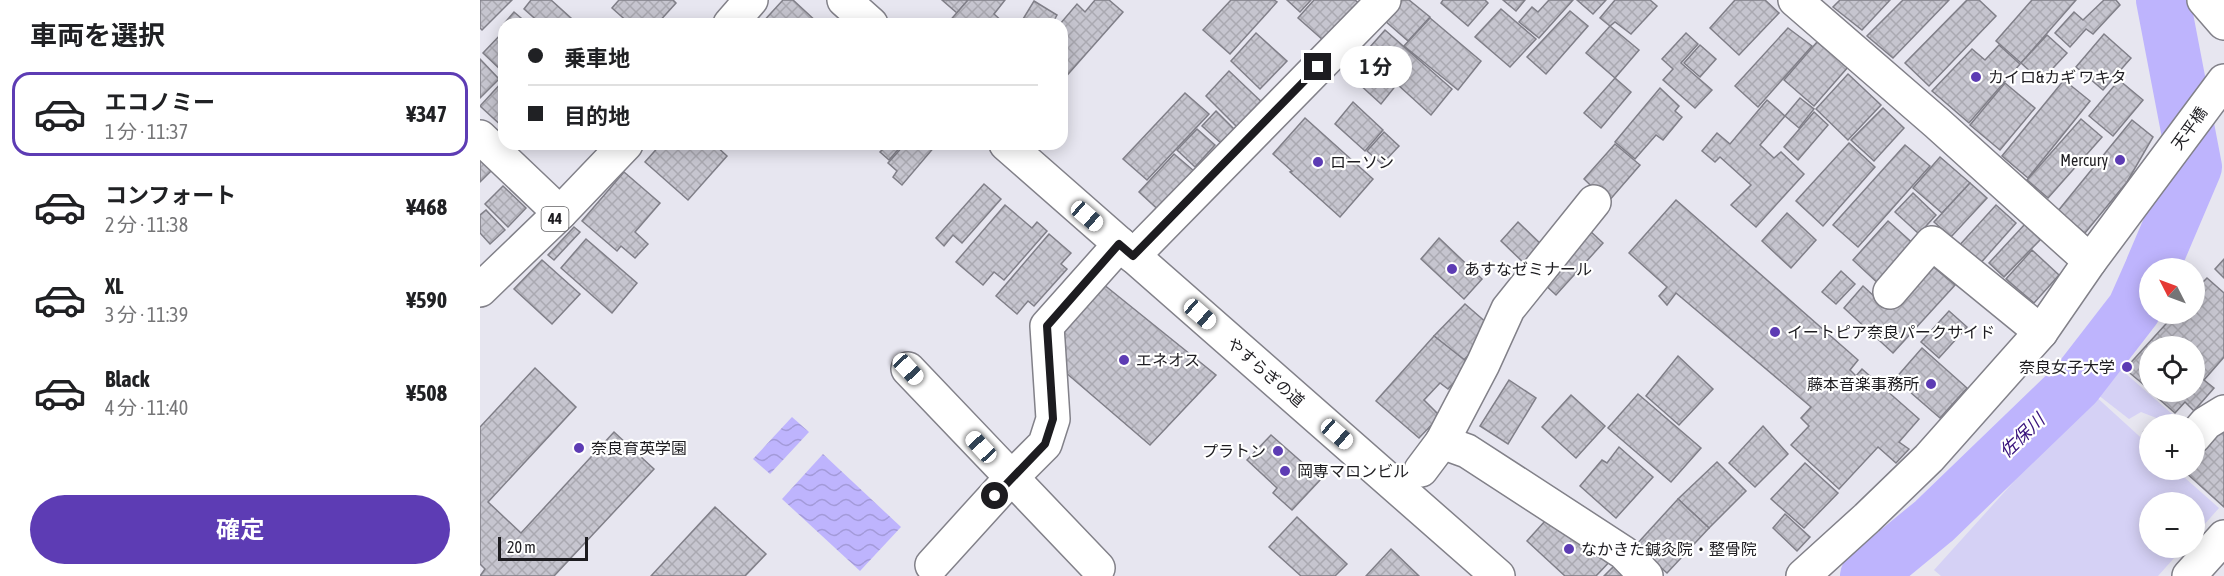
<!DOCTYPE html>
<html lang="ja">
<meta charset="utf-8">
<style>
body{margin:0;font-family:"Asap Condensed","Noto Sans JP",sans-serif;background:#f2f2f2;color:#202124;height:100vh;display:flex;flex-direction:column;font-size:22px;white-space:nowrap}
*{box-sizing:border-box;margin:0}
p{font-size:20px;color:#757577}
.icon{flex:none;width:33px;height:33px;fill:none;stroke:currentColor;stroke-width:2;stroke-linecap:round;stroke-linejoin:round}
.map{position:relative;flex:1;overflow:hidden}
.sheet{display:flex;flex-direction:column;background:#fff;width:480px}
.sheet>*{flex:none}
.banner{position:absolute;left:18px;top:18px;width:570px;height:132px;border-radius:18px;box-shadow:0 3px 15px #0003;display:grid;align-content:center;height:132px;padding:0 30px;background:#fff}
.needle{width:39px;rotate:312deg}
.buttons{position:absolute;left:1659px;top:258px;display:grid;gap:12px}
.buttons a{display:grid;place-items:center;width:66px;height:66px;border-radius:50%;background:#fff;box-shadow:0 3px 15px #0003;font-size:30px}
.scale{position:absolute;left:18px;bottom:15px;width:90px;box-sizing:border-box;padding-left:6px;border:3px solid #1d1c20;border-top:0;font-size:16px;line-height:21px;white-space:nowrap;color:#1d1c20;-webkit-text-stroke:4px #fff;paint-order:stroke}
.end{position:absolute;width:27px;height:27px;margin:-14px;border:8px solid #1d1c20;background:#fff;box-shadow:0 0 0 3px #fff}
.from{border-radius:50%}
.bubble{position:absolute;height:42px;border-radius:21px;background:#fff;box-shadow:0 3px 15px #0003;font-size:20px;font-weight:700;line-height:42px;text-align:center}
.car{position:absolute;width:18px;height:36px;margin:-18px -9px;border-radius:8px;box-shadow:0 0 4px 2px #0007;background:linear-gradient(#fff 24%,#345 0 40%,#fff 0 76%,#345 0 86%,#fff 0)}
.banner b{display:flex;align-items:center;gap:21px;height:57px;font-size:22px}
.banner b+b{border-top:2px solid #e0e0e0}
.banner i{width:15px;height:15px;background:#202124}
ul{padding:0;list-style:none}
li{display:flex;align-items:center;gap:18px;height:84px;margin:0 12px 9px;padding:0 18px;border:3px solid transparent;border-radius:18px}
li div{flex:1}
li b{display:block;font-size:22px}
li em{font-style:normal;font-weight:700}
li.active{border-color:#5d3cb4}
li>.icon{width:54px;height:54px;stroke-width:1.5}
h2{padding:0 30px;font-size:27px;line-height:72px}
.action{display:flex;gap:12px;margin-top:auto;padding:12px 30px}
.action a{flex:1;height:69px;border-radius:36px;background:#5d3cb4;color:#fff;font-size:24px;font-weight:700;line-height:69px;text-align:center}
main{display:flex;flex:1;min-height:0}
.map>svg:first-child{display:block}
.garden{fill:#d5d1f5}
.water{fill:url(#water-waves)}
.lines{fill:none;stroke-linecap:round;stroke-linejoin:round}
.river{stroke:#beb4fd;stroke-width:54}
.building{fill:url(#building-cross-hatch);stroke:#807f88;stroke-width:1.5}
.minor-casing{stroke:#828189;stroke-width:36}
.major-casing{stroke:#828189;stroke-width:36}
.path{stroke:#8e8d94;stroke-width:4;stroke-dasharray:4.5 3;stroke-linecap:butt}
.minor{stroke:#fff;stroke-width:33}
.major{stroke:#fff;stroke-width:33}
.route{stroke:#1d1c20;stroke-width:8}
.poi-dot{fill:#5d3cb4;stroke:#fff;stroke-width:2}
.labels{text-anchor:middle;stroke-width:4.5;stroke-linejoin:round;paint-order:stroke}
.shield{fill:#fff;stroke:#616063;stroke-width:1.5}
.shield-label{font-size:15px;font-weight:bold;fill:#1d1c20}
.poi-label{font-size:16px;fill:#1d1c20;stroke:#fff;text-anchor:start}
.street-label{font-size:16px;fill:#1d1c20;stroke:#fff}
.water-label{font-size:18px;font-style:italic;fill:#37117b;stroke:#fff}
</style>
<main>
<section class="sheet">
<h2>車両を選択</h2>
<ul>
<li class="active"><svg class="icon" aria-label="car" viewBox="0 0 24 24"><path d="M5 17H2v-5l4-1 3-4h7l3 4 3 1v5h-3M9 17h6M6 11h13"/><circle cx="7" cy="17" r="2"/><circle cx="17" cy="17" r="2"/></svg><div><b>エコノミー</b><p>1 分 · 11:37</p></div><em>¥347</em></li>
<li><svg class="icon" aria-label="car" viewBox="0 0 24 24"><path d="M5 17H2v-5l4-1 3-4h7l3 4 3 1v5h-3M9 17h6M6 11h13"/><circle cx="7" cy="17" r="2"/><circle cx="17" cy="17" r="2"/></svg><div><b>コンフォート</b><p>2 分 · 11:38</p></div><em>¥468</em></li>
<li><svg class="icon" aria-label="car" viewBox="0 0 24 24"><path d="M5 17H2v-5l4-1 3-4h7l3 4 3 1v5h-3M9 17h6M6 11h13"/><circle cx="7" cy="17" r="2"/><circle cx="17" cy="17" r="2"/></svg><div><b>XL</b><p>3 分 · 11:39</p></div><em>¥590</em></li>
<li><svg class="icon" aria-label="car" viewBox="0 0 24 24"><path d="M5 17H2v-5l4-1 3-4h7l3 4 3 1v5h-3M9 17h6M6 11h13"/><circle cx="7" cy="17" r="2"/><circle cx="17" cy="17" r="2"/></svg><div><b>Black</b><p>4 分 · 11:40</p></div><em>¥508</em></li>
</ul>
<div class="action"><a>確定</a></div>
</section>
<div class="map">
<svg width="1744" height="576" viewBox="0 0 1744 576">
<defs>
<pattern id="water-waves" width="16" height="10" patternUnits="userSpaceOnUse" patternTransform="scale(1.5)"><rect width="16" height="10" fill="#beb4fd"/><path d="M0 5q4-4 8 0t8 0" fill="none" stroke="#a39ad9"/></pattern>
<pattern id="building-cross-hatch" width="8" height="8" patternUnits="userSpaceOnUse" patternTransform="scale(1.5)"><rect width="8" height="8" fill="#c6c5cf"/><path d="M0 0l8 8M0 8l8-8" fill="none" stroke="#aaa9b1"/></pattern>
</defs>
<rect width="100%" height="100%" fill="#e7e6f0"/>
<!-- garden -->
<g class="garden">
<polygon points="1637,366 1699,420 1679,419 1661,412 1649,419 1613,391"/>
<polygon points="1613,394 1669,445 1670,470 1696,470 1739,508 1715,535 1714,502 1670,502 1670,548 1703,548 1678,576 1461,576 1454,570"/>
</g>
<!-- water -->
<g class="water">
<polygon points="312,417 329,432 290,474 273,459"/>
<polygon points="343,454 421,527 380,571 302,499"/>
</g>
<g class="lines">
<!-- river -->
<g class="river">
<polyline points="1672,268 1715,167 1683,0"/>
<polyline points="1387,576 1454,521 1596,384 1654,309 1670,273"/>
</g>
</g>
<!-- building -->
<g class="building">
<polygon points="0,0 32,0 2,30 0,28"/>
<polygon points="51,0 71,0 91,18 85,24 61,24 44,9"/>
<polygon points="139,0 193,0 196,3 177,24 150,24 132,8"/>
<polygon points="303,0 313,0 339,24 281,24"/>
<polygon points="462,0 488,0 477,13"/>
<polygon points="488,0 525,0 514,14 525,24 467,24"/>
<polygon points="615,0 629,0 643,12 582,81 582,24 580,24 597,4 605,12"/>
<polygon points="751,0 794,0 797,2 750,54 723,30"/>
<polygon points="807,0 831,0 820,12"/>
<polygon points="834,0 875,0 887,10 852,48 818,18"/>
<polygon points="922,0 929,0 950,17 928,41 904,20"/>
<polygon points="963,0 1005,0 1008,3 988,26 961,3"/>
<polygon points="1023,0 1045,0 1036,11"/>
<polygon points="1069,0 1093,0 1059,38 1039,22 1052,7 1058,12"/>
<polygon points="1097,0 1126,0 1113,14"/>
<polygon points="1135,0 1170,0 1177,6 1151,34 1135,22 1130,26 1120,18"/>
<polygon points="1255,0 1285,0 1299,13 1259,55 1230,28"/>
<polygon points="1360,0 1410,0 1382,30 1353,7"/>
<polygon points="1423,0 1469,0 1413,58 1387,36"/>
<polygon points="1487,0 1499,0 1516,16 1449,86 1425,63"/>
<polygon points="1552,0 1596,0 1541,63 1516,41"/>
<polygon points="1624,0 1636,0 1640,5 1613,34 1606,29 1590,47 1575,33 1594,12 1603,20"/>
<polygon points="554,1 577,15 572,24 540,24"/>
<polygon points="1021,9 1056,39 1030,67 995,37"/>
<polygon points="1090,11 1108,26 1066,74 1047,57"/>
<polygon points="34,12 48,24 24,24 24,28 22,26"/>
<polygon points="950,18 1001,61 978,90 924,46"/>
<polygon points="1130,26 1159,50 1135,78 1106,53"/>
<polygon points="1308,28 1332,46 1278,107 1255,86"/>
<polygon points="905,30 972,89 951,115 917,84 901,104 867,73"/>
<polygon points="22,33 24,35 24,73 3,53"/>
<polygon points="776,33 807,61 780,89 751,61"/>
<polygon points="1206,33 1218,44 1201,63 1232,90 1215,108 1183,80 1193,69 1182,59"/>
<polygon points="1624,34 1651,58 1623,90 1596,67"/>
<polygon points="1567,35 1587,53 1561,81 1541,63"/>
<polygon points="1337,42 1368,67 1334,106 1304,80"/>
<polygon points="1220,45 1236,59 1220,77 1204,63"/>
<polygon points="1519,45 1540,64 1489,123 1452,91 1492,49 1505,60"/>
<polygon points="0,59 19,79 0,98"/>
<polygon points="749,71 789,109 765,135 726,96"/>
<polygon points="1368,74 1401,105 1368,140 1336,109"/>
<polygon points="1135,78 1151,92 1121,128 1104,113"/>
<polygon points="24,80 24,128 0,106"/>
<polygon points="1584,80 1610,101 1548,178 1522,156"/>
<polygon points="1639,80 1663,100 1633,136 1609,116"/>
<polygon points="1525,83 1555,108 1520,150 1490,125"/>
<polygon points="1180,88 1199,106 1195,111 1202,117 1183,140 1176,135 1155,159 1135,142"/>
<polygon points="705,93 729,114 667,180 643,159"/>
<polygon points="1320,98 1334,109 1319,128 1305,116"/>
<polygon points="1287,100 1305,116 1280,145 1294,158 1301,152 1324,174 1276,227 1251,205 1271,185 1240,157 1235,162 1222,151 1237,133 1250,144"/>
<polygon points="873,102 903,130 885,151 855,124"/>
<polygon points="1403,108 1424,128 1394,161 1371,140"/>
<polygon points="736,111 755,130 742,144 722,126"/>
<polygon points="1334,112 1348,125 1318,160 1304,147"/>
<polygon points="825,118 893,179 860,217 810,172 812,171 793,154"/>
<polygon points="1601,119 1622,137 1568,198 1547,180"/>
<polygon points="1652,120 1673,137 1647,182 1605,233 1578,211"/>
<polygon points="717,129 735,145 715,167 697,150"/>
<polygon points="904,132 919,146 902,164 887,151"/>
<polygon points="1369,143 1395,167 1343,226 1316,201"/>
<polygon points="181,144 234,144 247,156 208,200 165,162"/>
<polygon points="397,144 423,144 409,160 400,152 403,149"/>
<polygon points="425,144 456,145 422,185 413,177 417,171 408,163"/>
<polygon points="1135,144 1160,165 1128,202 1104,179"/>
<polygon points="1425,145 1450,166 1378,247 1353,225"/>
<polygon points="0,152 15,167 0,182"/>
<polygon points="694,154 721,177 685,216 659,192"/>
<polygon points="1460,157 1490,183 1462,213 1433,188"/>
<polygon points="144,172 180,203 155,232 168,244 155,258 141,246 137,251 102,221"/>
<polygon points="1490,183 1507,198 1471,237 1454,222"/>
<polygon points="504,184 521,199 482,243 473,235 464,246 456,238"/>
<polygon points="23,186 46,208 28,227 5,204"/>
<polygon points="1433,193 1456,215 1439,234 1415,212"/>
<polygon points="1196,200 1378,360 1370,370 1376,376 1382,369 1439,419 1419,442 1429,449 1416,463 1398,447 1359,489 1311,445 1329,426 1321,418 1331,407 1196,293 1187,305 1179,296 1187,287 1149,253"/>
<polygon points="525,205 552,228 557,222 567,231 524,280 514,272 503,285 476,262"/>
<polygon points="1516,205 1536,223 1498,266 1477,248"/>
<polygon points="6,210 25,230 10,244 0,233 0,215"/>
<polygon points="1307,213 1336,240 1311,268 1282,241"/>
<polygon points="1408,221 1437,247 1401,286 1373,260"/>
<polygon points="1038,222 1065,248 1048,267 1021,241"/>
<polygon points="1545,224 1561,239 1524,277 1509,263"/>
<polygon points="94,227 100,232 74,260 68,255"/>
<polygon points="1109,230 1123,243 1076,295 1062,282"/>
<polygon points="569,234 591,253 581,264 587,269 554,306 548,301 537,314 516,296"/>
<polygon points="959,238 1002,279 984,299 941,259"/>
<polygon points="106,239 157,283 132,313 81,268"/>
<polygon points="1552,250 1579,275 1554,303 1526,279"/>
<polygon points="1744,259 1744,278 1735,269"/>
<polygon points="62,260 100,294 72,324 34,289"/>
<polygon points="1450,264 1475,285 1413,353 1364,308 1383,286 1408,309"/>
<polygon points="1361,271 1375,284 1356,304 1342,292"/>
<polygon points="1727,278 1744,293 1744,357 1724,380 1734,388 1714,411 1705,402 1695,413 1671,392 1714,392 1714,346 1670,346 1670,390 1645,369 1695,314 1714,314 1714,291"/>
<polygon points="623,284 736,375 670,445 578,366 575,333"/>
<polygon points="985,304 1008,324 1007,334 984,360 954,336"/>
<polygon points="1469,311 1487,327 1459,358 1441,342"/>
<polygon points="954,336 991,365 968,389 960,383 944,400 960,416 939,438 896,401"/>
<polygon points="1442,348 1487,388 1460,418 1415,379"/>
<polygon points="1198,356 1233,389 1199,425 1166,396"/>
<polygon points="55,368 96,407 8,502 41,533 134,432 174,469 74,576 0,576 5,569 0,564 0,427"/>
<polygon points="1029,380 1056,398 1028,444 1000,426"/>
<polygon points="1158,394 1221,448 1191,482 1128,428"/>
<polygon points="1091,395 1125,426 1096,458 1062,427"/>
<polygon points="1744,422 1744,507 1703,470 1714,470 1714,449"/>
<polygon points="1283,426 1308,454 1275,487 1249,463"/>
<polygon points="791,435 841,479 812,510 793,493 797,488 767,460"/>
<polygon points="1139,447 1173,477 1136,518 1100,486 1122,460 1127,463"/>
<polygon points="1237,462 1266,491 1229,528 1198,499"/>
<polygon points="1325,463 1358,493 1324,528 1291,499"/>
<polygon points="1198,499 1229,528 1187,573 1156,545"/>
<polygon points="235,507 286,554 265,576 171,576"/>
<polygon points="1075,510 1133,558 1116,576 1085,576 1047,541"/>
<polygon points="1305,514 1330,537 1317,551 1293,528"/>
<polygon points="817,517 867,564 855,576 821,576 789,547"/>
<polygon points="911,549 939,576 886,576"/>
<polygon points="1140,560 1158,576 1124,576"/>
</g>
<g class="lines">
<defs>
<g id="minor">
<polyline points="364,0 391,24"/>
<polyline points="1315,0 1457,123 1610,261"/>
<polyline points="1724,0 1744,23"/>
<polyline points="0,137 80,213"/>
<polyline points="526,144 1018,576"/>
<polyline points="653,256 904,0"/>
<polyline points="1410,292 1452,243 1561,332"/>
<polyline points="428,369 618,568"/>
<polyline points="1714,437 1726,423 1744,412"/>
<polyline points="962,442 1003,364 1028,309 1114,202"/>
<polyline points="941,470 962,442 987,451 1144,553 1166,576"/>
<polyline points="452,565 531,478 565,444 573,419 567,326 640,244"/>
<polyline points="1323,576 1387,518 1449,458 1561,332 1610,261 1744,81"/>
<polyline points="1709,576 1744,537"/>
</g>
<g id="major">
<polyline points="250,24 271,0"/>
<polyline points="0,290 80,213 146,144"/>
</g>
</defs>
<!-- minor casing -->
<use href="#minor" class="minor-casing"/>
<!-- major casing -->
<use href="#major" class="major-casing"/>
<!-- path -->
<g class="path">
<polyline points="1671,424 1679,424"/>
<polyline points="1664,433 1670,427"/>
</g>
<!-- minor -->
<use href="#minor" class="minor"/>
<!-- major -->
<use href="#major" class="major"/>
</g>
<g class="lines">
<!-- route -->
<polyline class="route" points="515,496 565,444 573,419 567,326 639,244 653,256 838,67"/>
</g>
<!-- markers -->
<g class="poi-dot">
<circle cx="1496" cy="77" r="6"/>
<circle cx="1640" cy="160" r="6"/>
<circle cx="838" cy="162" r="6"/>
<circle cx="972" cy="269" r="6"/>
<circle cx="1295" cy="332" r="6"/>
<circle cx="644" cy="360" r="6"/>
<circle cx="1647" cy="367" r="6"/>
<circle cx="1451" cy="384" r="6"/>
<circle cx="99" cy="448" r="6"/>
<circle cx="798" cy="451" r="6"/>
<circle cx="805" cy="471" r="6"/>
<circle cx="1089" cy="549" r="6"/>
</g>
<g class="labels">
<!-- shield labels -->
<rect class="shield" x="61.5" y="207" width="27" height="24" rx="4.5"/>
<g class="shield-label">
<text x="75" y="224">44</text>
</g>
<!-- poi labels -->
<g class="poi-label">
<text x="1508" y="83">カイロ&amp;カギ ワキタ</text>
<text x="1628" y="166" text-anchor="end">Mercury</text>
<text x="850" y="168">ローソン</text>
<text x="984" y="275">あすなゼミナール</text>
<text x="1307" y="338">イートピア奈良パークサイド</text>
<text x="656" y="366">エネオス</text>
<text x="1635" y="373" text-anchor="end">奈良女子大学</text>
<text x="1439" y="390" text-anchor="end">藤本音楽事務所</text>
<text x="111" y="454">奈良育英学園</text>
<text x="786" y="457" text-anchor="end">プラトン</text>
<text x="817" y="477">岡専マロンビル</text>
<text x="1101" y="555">なかきた鍼灸院・整骨院</text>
</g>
<!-- street labels -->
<g class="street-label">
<text transform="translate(1709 128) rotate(-54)" y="6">天平橋</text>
<text transform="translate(786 372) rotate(41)" y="6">やすらぎの道</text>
</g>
<!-- water labels -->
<g class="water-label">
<text transform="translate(1542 436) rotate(-44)" y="6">佐保川</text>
</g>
</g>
</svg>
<div class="buttons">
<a><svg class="needle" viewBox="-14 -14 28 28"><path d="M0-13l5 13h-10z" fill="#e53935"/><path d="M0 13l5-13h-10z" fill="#757577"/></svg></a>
<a><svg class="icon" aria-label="locate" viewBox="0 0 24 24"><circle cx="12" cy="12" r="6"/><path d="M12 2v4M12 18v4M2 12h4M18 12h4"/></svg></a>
<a>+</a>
<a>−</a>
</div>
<div class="scale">20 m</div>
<i class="end from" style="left:515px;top:496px"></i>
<i class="end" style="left:838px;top:67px"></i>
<div class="bubble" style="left:860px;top:46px;width:72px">1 分</div>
<i class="car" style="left:607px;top:216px;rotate:131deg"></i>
<i class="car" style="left:720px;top:314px;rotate:131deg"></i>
<i class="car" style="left:428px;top:369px;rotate:137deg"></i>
<i class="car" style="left:857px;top:434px;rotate:131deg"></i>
<i class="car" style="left:501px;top:447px;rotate:317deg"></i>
<div class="banner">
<b><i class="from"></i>乗車地</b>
<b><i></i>目的地</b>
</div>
</div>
</main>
